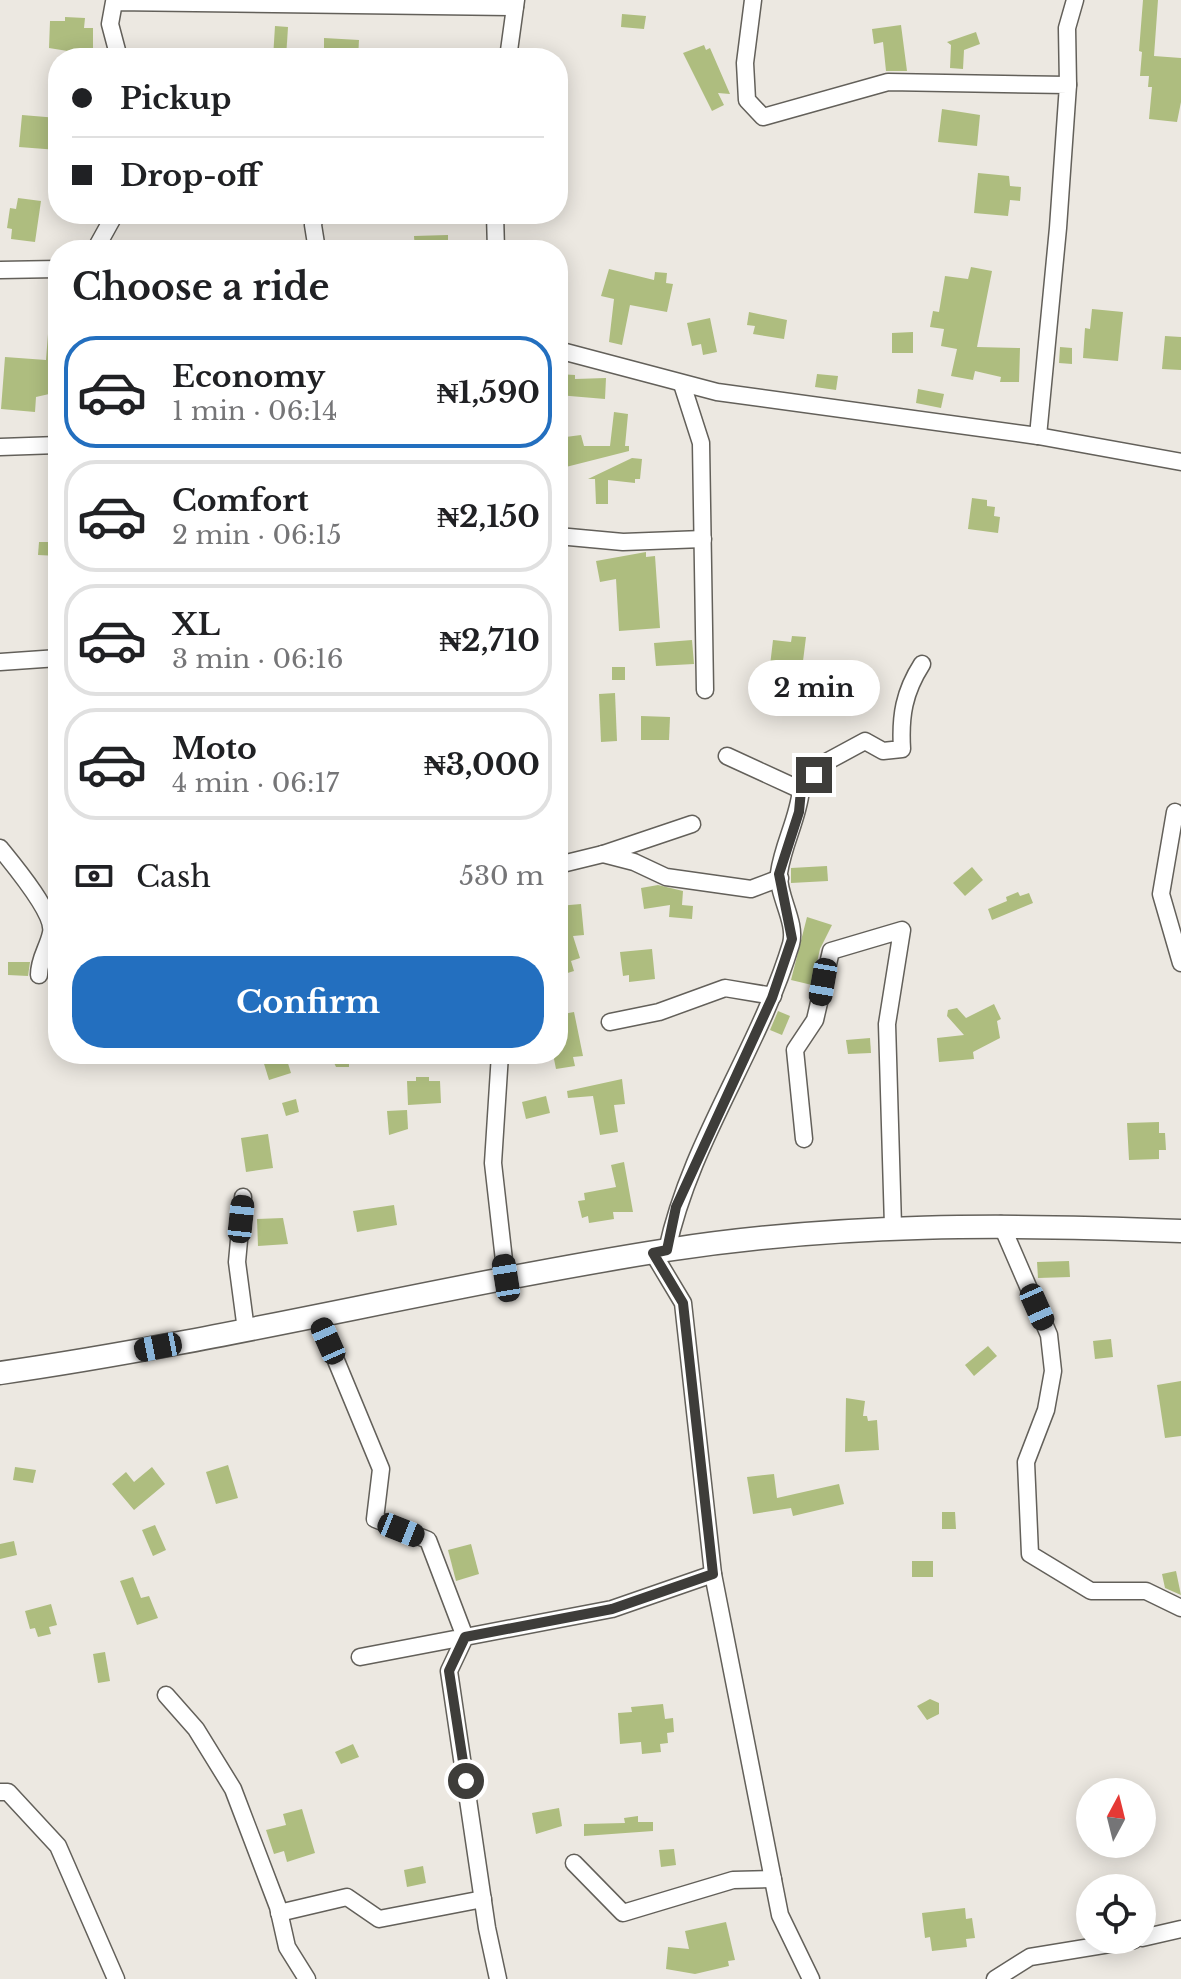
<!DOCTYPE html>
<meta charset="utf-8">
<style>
body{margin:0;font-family:"Libre Baskerville",serif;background:#f2f2f2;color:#202124;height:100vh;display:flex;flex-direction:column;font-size:30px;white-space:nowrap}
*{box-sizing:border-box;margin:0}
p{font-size:26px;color:#757577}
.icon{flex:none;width:44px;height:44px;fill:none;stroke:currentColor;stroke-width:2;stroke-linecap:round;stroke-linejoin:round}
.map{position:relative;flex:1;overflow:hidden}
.sheet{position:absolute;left:48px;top:240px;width:520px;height:824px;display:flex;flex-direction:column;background:#fff;border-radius:32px;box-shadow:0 4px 20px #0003}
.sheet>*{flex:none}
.hud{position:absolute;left:48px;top:48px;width:520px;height:176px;border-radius:32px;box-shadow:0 4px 20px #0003;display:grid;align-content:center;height:176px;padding:0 24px;background:#fff}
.needle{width:52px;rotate:7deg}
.buttons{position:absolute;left:1076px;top:1778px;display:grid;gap:16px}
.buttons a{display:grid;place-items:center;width:80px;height:80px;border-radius:50%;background:#fff;box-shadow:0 4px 20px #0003;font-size:40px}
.end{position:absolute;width:36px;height:36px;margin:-18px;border:10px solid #3e3d3a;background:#fff;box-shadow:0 0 0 4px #fff}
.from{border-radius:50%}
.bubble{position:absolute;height:56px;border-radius:28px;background:#fff;box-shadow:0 4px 20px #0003;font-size:26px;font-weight:700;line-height:56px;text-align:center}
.car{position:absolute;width:24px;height:48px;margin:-24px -12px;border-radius:10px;box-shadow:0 0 6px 2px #0007;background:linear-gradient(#222 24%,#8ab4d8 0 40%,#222 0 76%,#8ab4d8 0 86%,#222 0)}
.hud b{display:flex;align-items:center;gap:28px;height:76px;font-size:30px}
.hud b+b{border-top:2px solid #e0e0e0}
.hud i{width:20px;height:20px;background:#202124}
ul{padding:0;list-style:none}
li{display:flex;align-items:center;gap:24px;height:112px;margin:0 16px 12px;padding:0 8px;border:4px solid #e0e0e0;border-radius:32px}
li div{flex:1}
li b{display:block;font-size:30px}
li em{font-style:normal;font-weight:700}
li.active{border-color:#236fbf}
li>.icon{width:72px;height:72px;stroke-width:1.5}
h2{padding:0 24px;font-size:36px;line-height:96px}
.pay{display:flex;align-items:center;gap:20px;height:88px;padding:0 24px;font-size:30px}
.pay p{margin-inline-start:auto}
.button{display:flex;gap:16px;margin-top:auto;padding:16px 24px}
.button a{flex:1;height:92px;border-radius:32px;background:#236fbf;color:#fff;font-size:32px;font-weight:700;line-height:92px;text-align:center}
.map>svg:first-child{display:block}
.building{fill:#aebd7f}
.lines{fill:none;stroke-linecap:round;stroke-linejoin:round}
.street-casing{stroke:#63605a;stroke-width:19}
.secondary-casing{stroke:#63605a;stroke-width:25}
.street{stroke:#fff;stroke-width:16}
.secondary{stroke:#fff;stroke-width:22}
.route{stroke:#3e3d3a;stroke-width:10}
</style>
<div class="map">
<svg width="1181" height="1979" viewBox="0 0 1181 1979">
<rect width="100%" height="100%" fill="#ece8e1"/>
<!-- building -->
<g class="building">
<polygon points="1143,0 1158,0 1154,56 1181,58 1181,102 1177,122 1149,119 1152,87 1148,87 1149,76 1140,76 1142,52 1139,51"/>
<polygon points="622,14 646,16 644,29 621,27"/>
<polygon points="65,17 85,18 84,28 93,28 93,48 80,48 80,53 49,48 50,21 65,21"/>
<polygon points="901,25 907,71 886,71 883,42 874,44 872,29"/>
<polygon points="275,26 288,27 286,58 273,58"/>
<polygon points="976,32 980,44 964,50 963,69 950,68 951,45 947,42"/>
<polygon points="324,38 359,40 358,58 324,58"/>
<polygon points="704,45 706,50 710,48 730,94 718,93 724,105 712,111 683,53"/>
<polygon points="942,109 980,115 977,146 938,142"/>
<polygon points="22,115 58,118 58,150 19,147"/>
<polygon points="978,173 1009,176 1010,186 1021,187 1020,201 1010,200 1008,216 974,213"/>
<polygon points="18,198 41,201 35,242 11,239 12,229 7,228 10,208 16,209"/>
<polygon points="448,235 448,250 415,250 414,236"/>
<polygon points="971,267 992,271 977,347 1020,348 1019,382 1000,382 1001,377 975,371 973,380 951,376 957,349 941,346 944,329 930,327 933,311 939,312 945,276 968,279"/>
<polygon points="609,269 654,280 655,272 667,273 666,283 673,284 667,312 630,305 622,345 609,342 614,299 601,296"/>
<polygon points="1092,309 1123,312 1118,361 1083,358 1085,328 1090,329"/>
<polygon points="749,312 787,320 784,339 753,334 755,326 747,325"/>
<polygon points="710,318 717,352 703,355 701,344 692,346 687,323"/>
<polygon points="913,332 913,353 892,353 892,333"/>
<polygon points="48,334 58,335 58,392 36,397 35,412 1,409 5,357 46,360"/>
<polygon points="1165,336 1181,337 1181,370 1162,369"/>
<polygon points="1060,347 1072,348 1072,364 1059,363"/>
<polygon points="558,374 575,375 575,379 606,378 605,399 558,395"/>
<polygon points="817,374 838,376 836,390 815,387"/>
<polygon points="918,389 944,394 941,408 916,403"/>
<polygon points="614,412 628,414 625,446 629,446 629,451 558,469 558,438 581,435 584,446 610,446"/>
<polygon points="632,458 642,459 640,479 635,479 635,483 608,480 608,504 596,504 595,479 588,479"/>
<polygon points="972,498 987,500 987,506 995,507 994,516 1000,517 998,533 968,529"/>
<polygon points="39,542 58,542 58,556 38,555"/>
<polygon points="646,552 646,557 655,556 660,628 619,631 616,579 600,582 596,561"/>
<polygon points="792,636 806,637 802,669 790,668 792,698 785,699 786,708 768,709 764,695 753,696 753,682 761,681 761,674 769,674 773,640 791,642"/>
<polygon points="692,640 694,664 656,666 654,643"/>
<rect x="612" y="667" width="13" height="13"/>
<polygon points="615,693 617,741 601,742 599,694"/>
<polygon points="641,716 670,717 669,740 641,740"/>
<polygon points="827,866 828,881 791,883 791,868"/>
<polygon points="972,867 983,880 965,896 953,883"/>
<polygon points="658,885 683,891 682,905 693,906 692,919 669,917 670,905 644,909 641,888"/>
<polygon points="1018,892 1020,896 1029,893 1033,903 992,920 988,909 1007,901 1006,897"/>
<polygon points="581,904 584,935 573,936 580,958 571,961 574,971 558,976 558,906"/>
<polygon points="807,917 832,925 820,949 812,985 791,980"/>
<polygon points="652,949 655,979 629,982 629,975 623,976 620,952"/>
<polygon points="8,962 30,962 28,976 8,975"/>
<polygon points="994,1004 1001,1019 997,1021 1000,1038 973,1052 974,1059 939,1062 937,1038 964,1035 947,1016 948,1010 957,1008 966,1018"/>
<polygon points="778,1011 790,1016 782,1035 770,1030"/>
<polygon points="574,1012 583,1056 573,1057 575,1066 556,1069 553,1054 558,1054 558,1015"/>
<polygon points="870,1038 871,1053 848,1054 846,1040"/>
<polygon points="261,1054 285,1054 291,1073 269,1080"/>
<polygon points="330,1054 349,1054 349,1067 336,1067"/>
<polygon points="416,1077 429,1077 429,1081 440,1081 441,1103 408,1105 407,1081 416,1081"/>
<polygon points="622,1079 625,1104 614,1105 618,1132 600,1135 593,1096 568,1098 567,1091"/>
<polygon points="546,1096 550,1113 526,1119 522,1102"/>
<polygon points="296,1099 299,1112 286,1116 282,1103"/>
<polygon points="407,1110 408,1129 389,1135 387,1111"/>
<polygon points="1159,1122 1159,1133 1165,1133 1166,1150 1159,1150 1159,1159 1129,1160 1127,1123"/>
<polygon points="268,1134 273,1168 246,1172 241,1138"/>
<polygon points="624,1162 633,1212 613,1212 614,1219 589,1223 588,1216 582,1218 578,1201 585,1200 584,1193 616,1187 611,1165"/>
<polygon points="394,1205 397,1225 357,1232 353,1211"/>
<polygon points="283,1218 288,1244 258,1246 257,1219"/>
<polygon points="1069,1261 1070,1277 1038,1278 1037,1262"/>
<polygon points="1111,1339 1113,1357 1095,1359 1093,1341"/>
<polygon points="988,1346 997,1356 974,1376 965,1365"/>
<polygon points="1181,1381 1181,1436 1165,1438 1157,1385"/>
<polygon points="846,1398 865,1401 863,1416 867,1416 868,1421 877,1420 879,1450 845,1452"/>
<polygon points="228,1465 238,1498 216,1504 206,1472"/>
<polygon points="15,1467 36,1470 33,1483 13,1480"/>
<polygon points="152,1467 165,1484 134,1510 112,1484 126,1472 134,1482"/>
<polygon points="774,1474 777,1498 839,1484 844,1504 793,1516 791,1508 753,1514 747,1477"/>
<polygon points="942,1512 955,1512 956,1529 942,1529"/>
<polygon points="155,1525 166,1550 153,1556 142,1530"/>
<polygon points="14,1541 17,1555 0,1559 0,1544"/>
<polygon points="471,1544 479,1574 456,1581 448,1550"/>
<rect x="912" y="1561" width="21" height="16"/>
<polygon points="1176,1571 1181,1595 1165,1588 1162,1574"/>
<polygon points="133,1577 141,1598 149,1596 158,1618 137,1625 120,1581"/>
<polygon points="51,1604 57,1625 49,1627 51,1634 38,1637 35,1628 30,1629 25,1611"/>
<polygon points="105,1652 110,1681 98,1683 93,1654"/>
<polygon points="930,1699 939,1703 939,1714 927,1720 917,1706"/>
<polygon points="663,1704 665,1719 673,1718 674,1732 667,1733 668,1743 660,1744 661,1752 642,1754 641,1742 620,1744 618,1713 632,1712 631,1707"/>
<polygon points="353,1744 359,1757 341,1764 335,1752"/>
<polygon points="559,1808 562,1826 536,1834 532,1813"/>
<polygon points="302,1809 315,1853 287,1862 284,1851 274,1854 266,1830 286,1825 283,1814"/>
<polygon points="638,1816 638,1822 653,1822 653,1831 584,1836 584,1824 625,1823 624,1818"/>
<polygon points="674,1849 676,1865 661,1867 659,1850"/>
<polygon points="423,1866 426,1883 407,1887 404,1870"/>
<polygon points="965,1908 966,1919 972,1918 975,1938 966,1939 967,1947 932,1951 930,1937 925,1938 922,1913"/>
<polygon points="726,1922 735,1960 728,1961 729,1966 695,1974 666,1969 668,1947 689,1949 685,1931"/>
</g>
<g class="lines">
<defs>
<g id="street">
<polyline points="753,0 745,63 747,100 763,117 888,82 1068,85 1058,228 1038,436"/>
<polyline points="119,58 110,24 114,2 515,7"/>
<polyline points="508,58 516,0"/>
<polyline points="1068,85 1067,28 1075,0"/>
<polyline points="315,214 313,225 317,250"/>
<polyline points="495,214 496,250"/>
<polyline points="95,250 115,214"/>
<polyline points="0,270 58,269"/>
<polyline points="558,350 717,392 1038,436 1181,462"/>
<polyline points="682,384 701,443 705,690"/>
<polyline points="0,447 58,445"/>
<polyline points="558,536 623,542 703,539"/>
<polyline points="0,662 58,658"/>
<path d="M801,790L828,761L865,741L883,751L902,749C900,716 904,692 922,664"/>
<polyline points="1175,812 1161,894 1181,963"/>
<path d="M0,848C13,864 55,914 51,933C48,948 39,958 39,975"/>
<polyline points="603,854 634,862 666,877 751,889 780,878"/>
<polyline points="558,865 603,854 692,824"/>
<polyline points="610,1022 659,1012 725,988 773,996"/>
<polyline points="500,1054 493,1163 506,1278"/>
<polyline points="804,1139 795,1050 815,1020 831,951 902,930 887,1024 893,1226"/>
<polyline points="243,1197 237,1262 246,1330"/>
<polyline points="1001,1224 1049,1335 1053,1371 1046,1410 1026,1462 1030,1554 1091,1591 1146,1591 1181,1608"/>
<path d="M667,1250C690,1142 759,1050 791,944C797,922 777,895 779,873C783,844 798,819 801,790L727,756"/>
<polyline points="653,1253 683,1303 713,1574 780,1915 811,1979"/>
<polyline points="318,1317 381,1469 375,1519 428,1540 465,1637 360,1657"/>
<polyline points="166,1695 196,1729 233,1789 278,1907 287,1947 307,1979"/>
<polyline points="0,1792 8,1792 58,1846 116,1979"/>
<polyline points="574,1863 623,1913 733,1880 773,1879"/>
<polyline points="279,1913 347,1897 379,1919 483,1899"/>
<polyline points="1142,1938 1181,1929"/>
<polyline points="498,1979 487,1928 449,1671 465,1637 612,1609 713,1574"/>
<polyline points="995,1979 1030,1957 1134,1940"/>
</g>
<path id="secondary" d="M0,1373C224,1341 444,1285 667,1250C841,1223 1007,1224 1181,1231"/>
</defs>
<!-- street casing -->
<use href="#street" class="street-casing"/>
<!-- secondary casing -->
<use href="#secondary" class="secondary-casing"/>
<!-- street -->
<use href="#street" class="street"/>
<!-- secondary -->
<use href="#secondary" class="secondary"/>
</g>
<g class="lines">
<!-- route -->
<polyline class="route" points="466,1781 449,1671 465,1637 612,1609 713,1574 683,1303 653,1253 667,1250 676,1207 772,998 792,939 779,874 799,812 801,790 814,775"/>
</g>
</svg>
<div class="buttons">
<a><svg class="needle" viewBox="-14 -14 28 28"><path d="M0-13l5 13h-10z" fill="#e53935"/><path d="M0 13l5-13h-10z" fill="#757577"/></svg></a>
<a><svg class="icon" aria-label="locate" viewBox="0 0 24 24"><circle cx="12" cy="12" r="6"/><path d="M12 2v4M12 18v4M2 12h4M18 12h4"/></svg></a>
</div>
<i class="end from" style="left:466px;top:1781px"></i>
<i class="end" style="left:814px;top:775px"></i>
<div class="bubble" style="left:748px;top:660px;width:132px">2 min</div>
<i class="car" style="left:823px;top:982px;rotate:190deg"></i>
<i class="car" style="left:241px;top:1219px;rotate:6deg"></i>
<i class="car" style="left:506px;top:1278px;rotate:351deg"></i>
<i class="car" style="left:1037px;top:1307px;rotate:156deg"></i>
<i class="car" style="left:328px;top:1341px;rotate:336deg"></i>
<i class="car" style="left:158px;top:1347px;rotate:259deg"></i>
<i class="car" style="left:401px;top:1530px;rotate:112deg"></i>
<div class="hud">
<b><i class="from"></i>Pickup</b>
<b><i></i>Drop-off</b>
</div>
<section class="sheet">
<h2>Choose a ride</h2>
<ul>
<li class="active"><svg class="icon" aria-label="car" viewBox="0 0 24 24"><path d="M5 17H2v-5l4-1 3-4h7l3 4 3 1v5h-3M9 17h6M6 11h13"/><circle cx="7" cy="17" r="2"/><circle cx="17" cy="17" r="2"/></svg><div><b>Economy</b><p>1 min · 06:14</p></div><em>₦1,590</em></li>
<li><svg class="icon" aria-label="car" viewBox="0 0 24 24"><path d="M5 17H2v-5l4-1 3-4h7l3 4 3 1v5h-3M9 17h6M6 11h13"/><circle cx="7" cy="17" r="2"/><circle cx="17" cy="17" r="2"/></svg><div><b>Comfort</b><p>2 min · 06:15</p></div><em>₦2,150</em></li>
<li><svg class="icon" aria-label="car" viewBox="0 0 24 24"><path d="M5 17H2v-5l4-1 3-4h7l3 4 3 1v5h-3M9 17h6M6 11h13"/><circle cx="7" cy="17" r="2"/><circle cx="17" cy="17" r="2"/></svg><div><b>XL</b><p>3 min · 06:16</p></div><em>₦2,710</em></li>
<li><svg class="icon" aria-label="car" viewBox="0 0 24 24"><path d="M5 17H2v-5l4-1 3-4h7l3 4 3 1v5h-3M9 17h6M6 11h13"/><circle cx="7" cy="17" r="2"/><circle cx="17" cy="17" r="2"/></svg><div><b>Moto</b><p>4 min · 06:17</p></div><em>₦3,000</em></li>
</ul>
<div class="pay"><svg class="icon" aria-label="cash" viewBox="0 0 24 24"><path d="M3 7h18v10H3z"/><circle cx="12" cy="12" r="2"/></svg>Cash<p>530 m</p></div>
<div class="button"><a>Confirm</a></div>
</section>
</div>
